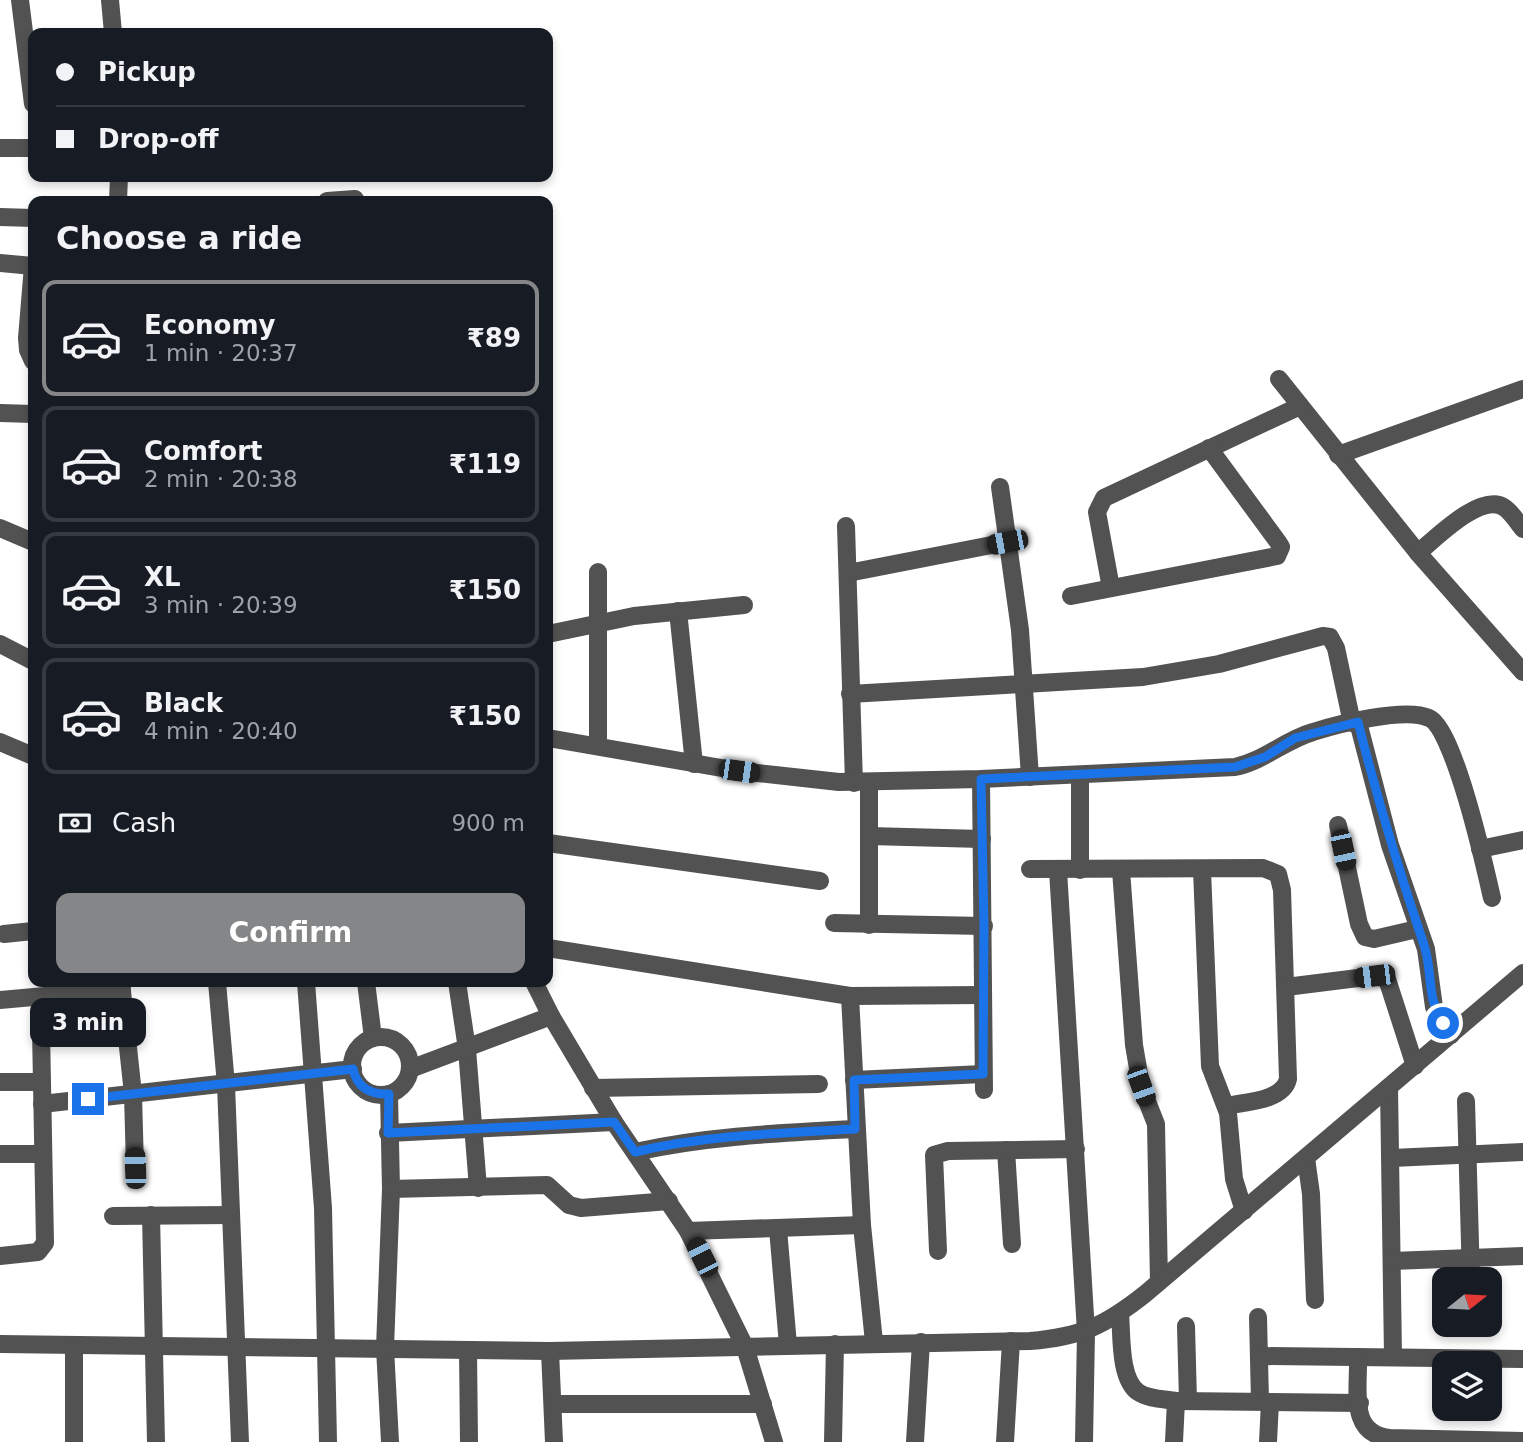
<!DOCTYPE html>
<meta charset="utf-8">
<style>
body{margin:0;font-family:"DejaVu Sans",sans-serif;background:#20242c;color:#f1f3f6;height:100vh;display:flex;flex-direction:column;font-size:26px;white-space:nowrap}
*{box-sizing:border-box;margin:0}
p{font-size:23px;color:#9ea1a6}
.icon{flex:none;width:38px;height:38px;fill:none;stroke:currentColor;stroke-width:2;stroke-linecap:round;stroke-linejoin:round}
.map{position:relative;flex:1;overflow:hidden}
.side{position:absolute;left:28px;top:196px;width:525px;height:791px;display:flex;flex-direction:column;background:#171b24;border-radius:14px;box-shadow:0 4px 10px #0003}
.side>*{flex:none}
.banner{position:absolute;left:28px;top:28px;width:525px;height:154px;border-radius:14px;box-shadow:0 4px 10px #0003;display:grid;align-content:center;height:154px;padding:0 28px;background:#171b24}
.needle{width:46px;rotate:72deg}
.buttons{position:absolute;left:1432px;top:1267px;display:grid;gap:14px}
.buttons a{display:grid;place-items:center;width:70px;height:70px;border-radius:14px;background:#171b24;box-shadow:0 4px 10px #0003;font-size:35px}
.end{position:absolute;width:32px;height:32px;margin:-16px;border:9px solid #1a73e8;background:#fff;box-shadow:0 0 0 4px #fff}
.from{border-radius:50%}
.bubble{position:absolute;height:49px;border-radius:14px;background:#171b24;box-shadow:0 4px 10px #0003;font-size:23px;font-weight:700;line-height:49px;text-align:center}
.car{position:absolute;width:21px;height:42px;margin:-21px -10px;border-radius:9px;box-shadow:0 0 5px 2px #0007;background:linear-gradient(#222 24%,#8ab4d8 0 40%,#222 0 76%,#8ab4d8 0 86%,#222 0)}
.banner b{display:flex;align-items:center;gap:24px;height:66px;font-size:26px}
.banner b+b{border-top:2px solid #363941}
.banner i{width:18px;height:18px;background:#f1f3f6}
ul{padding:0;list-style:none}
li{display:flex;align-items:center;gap:21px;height:116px;margin:0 14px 10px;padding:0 14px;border:4px solid #363941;border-radius:14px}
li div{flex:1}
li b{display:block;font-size:26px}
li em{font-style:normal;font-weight:700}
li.active{border-color:#858687}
li>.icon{width:63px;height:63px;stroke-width:1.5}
h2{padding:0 28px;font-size:32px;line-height:84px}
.pay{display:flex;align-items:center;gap:18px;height:77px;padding:0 28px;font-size:26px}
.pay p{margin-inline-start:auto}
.action{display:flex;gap:14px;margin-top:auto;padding:14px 28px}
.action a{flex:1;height:80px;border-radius:14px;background:#858687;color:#fff;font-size:28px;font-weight:700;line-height:80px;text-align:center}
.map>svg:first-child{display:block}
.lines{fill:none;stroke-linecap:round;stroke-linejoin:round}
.minor{stroke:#525252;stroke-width:18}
.route{stroke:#1a73e8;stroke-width:9}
</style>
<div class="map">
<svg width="1523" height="1442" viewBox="0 0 1523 1442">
<rect width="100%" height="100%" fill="#fff"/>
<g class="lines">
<!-- minor -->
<g class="minor">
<polyline points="20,0 33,104"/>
<polyline points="110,0 113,33"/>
<polyline points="0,148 33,148"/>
<polyline points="118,201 119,177"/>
<polyline points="327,201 355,199"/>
<polyline points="0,217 33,218"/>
<polyline points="0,263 33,266 27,338 28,350 33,361"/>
<polyline points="1279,379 1418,553 1523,672"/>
<polyline points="0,413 33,414"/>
<polyline points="1338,455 1523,389"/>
<polyline points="1000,487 1020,630 1030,777"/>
<polyline points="846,526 854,783"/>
<polyline points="0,528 33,542"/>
<path d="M1418,553C1436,538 1482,491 1505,508C1512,513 1518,523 1523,529"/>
<polyline points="848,573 1007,542"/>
<polyline points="1111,588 1097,512 1104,498 1300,406"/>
<polyline points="1071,596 1277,556 1281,547 1278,542 1209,448"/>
<polyline points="678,611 694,764"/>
<polyline points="548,634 634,616 744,605"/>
<polyline points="0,644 33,661"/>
<polyline points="850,694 1143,677 1219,664 1323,636 1330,637 1336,648 1352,723"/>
<polyline points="1358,722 1390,845 1426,949 1434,1007 1451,1035"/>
<path d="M548,738L739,771L839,782L981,779L1235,767C1264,761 1285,740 1313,732C1338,724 1405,707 1429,718C1454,728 1485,867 1492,898"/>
<polyline points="0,742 33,756"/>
<polyline points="598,746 598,572"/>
<polyline points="981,779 984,1090"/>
<polyline points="869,783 869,925"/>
<polyline points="1338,825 1359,924 1365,937 1374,939 1417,929"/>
<polyline points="869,836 982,839"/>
<polyline points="548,843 820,881"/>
<polyline points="1480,849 1523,840"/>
<path d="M1030,869L1263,868L1278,874L1282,890L1288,1079C1283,1101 1245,1102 1226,1106"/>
<polyline points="1058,870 1086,1332 1084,1442"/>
<polyline points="1080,870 1080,775"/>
<polyline points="1121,870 1134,1045 1141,1086 1156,1124 1159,1282"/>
<polyline points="1202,870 1210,1066 1228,1113 1234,1179 1244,1211"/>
<polyline points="834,923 984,926"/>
<polyline points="4,934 33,931"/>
<polyline points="548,948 850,996 983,995"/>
<polyline points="121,982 133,1094 135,1168"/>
<polyline points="217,982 226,1085 240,1442"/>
<polyline points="306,982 323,1208 328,1442"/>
<polyline points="366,982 373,1038"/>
<polyline points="457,982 467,1049 478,1188"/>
<polyline points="534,982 551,1016 614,1122 688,1231 745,1347 774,1442"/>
<polyline points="1286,987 1374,976 1387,979 1415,1066"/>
<polyline points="850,996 862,1225 874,1342"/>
<polyline points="0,1000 122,989"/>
<circle cx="381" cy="1066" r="29"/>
<polyline points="410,1069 551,1016"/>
<polyline points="854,1080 983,1074"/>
<polyline points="0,1082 41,1082"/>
<polyline points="1389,1087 1393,1356"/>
<polyline points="593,1088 819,1084"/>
<polyline points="389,1094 391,1189 385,1348 390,1442"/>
<polyline points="1466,1101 1471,1279"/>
<polyline points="42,1104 353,1069"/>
<polyline points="388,1133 614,1122"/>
<polyline points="1006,1150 1012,1244"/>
<path d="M635,1152C707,1136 781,1133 855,1129"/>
<polyline points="0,1154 43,1154"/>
<polyline points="1306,1158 1311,1194 1315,1300"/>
<polyline points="1392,1158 1523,1152"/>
<polyline points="391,1189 547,1185 569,1205 581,1208 669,1201"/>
<polyline points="151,1215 156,1442"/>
<polyline points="113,1216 231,1215"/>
<polyline points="778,1229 788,1345"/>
<polyline points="688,1231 862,1225"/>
<polyline points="938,1251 934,1155 948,1151 1076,1149"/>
<polyline points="0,1256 38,1252 45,1243 41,1030"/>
<polyline points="1392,1261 1523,1256"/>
<path d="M1120,1314C1122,1335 1119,1378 1138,1392C1148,1399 1164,1399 1176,1401L1360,1403"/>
<polyline points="1258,1317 1260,1401"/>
<polyline points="1186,1326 1188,1401"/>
<path d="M0,1344L550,1351L1030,1341C1081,1337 1106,1325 1145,1294L1523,973"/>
<polyline points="74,1345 74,1442"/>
<polyline points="468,1350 469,1442"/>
<polyline points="550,1351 554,1442"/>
<polyline points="1260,1356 1523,1359"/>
<path d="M1358,1357C1359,1390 1348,1434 1390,1438L1523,1441"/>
<polyline points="553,1404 763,1404"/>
<polyline points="833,1442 835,1344"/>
<polyline points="915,1442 921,1342"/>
<polyline points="1005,1442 1011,1341"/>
<polyline points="1174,1442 1176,1401"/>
<polyline points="1268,1442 1270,1402"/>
</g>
</g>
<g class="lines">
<!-- route -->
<path class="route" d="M88,1099L353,1069C357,1088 371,1095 389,1094L388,1133L614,1122L635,1152C707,1135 782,1133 855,1129L854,1080L983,1074L984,926L981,779L1235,767L1265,757L1295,738L1358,722C1377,798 1399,871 1424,945C1433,971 1426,998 1443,1023"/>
</g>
</svg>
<div class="buttons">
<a><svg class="needle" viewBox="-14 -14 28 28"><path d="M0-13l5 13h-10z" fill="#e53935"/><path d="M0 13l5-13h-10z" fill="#9ea1a6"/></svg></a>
<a><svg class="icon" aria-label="layers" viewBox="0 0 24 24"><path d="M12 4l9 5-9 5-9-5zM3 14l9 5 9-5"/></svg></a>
</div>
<i class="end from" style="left:1443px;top:1023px"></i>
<i class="end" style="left:88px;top:1099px"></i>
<div class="bubble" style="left:30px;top:998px;width:116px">3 min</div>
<i class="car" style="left:1007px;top:542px;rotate:259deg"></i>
<i class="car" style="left:739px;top:771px;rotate:98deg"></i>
<i class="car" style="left:1343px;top:850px;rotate:168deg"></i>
<i class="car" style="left:1374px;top:976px;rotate:263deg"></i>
<i class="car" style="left:1141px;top:1086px;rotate:160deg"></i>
<i class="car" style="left:135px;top:1168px;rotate:358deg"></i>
<i class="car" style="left:702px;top:1257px;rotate:333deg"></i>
<div class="banner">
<b><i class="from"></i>Pickup</b>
<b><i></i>Drop-off</b>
</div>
<section class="side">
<h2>Choose a ride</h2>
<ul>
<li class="active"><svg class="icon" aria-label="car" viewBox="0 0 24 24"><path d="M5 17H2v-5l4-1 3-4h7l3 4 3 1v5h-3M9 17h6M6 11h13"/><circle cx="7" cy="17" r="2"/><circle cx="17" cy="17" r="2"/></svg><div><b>Economy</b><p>1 min · 20:37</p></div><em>₹89</em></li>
<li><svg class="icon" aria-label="car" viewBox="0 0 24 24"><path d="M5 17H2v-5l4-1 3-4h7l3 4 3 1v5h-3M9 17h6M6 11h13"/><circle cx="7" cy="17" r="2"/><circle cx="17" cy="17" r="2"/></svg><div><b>Comfort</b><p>2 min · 20:38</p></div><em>₹119</em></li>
<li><svg class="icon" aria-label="car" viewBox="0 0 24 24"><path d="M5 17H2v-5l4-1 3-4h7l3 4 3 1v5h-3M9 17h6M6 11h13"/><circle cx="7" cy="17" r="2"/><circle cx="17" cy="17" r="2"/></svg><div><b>XL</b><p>3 min · 20:39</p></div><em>₹150</em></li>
<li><svg class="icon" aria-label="car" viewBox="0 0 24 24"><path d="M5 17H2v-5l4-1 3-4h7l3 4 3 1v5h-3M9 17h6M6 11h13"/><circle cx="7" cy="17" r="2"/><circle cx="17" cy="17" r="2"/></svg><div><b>Black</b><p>4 min · 20:40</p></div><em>₹150</em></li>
</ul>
<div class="pay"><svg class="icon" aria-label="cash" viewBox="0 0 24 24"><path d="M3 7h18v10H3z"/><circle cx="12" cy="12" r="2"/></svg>Cash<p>900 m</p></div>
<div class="action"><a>Confirm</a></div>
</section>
</div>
